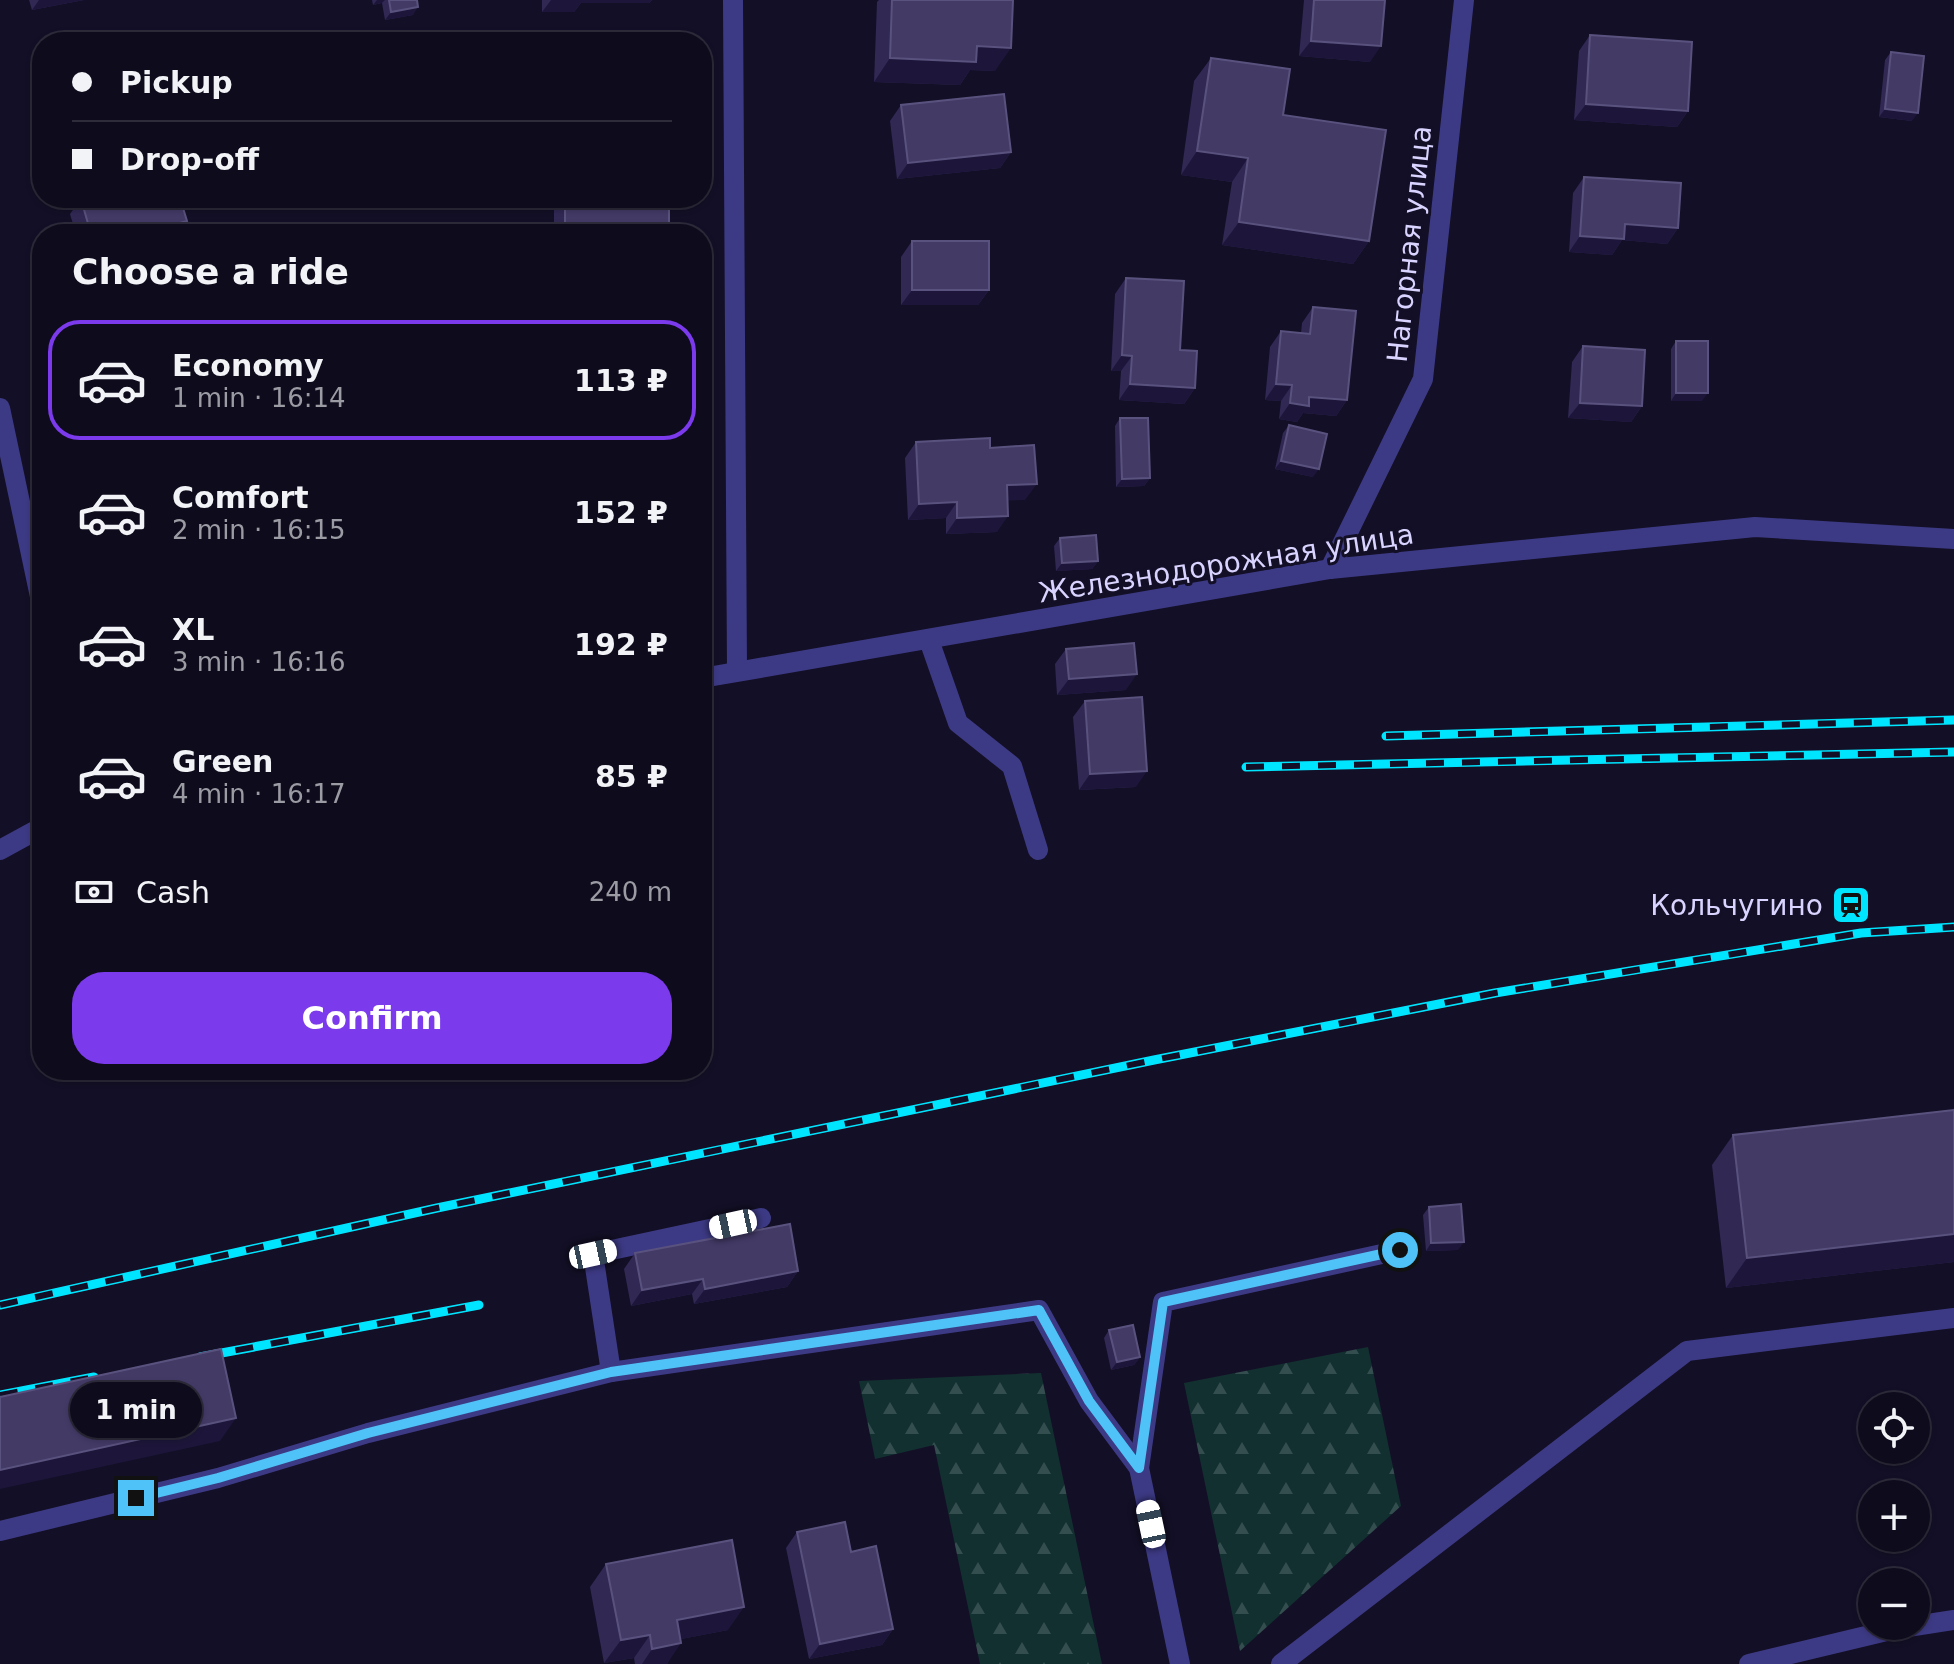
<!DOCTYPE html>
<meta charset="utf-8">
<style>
body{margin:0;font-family:"DejaVu Sans",sans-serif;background:#1c1929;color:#f1f3f6;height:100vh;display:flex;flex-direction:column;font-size:30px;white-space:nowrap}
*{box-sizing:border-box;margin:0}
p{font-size:26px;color:#9b9ba3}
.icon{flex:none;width:44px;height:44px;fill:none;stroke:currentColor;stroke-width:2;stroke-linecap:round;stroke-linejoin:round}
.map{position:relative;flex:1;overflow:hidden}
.panel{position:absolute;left:32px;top:224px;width:680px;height:856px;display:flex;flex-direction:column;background:#0e0b1c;border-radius:32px;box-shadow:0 2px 6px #0004,0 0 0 2px #2e2b3b}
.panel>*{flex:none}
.banner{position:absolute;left:32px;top:32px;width:680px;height:176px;border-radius:32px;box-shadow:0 2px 6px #0004,0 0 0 2px #2e2b3b;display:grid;align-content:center;height:176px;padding:0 40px;background:#0e0b1c}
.tools{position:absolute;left:1858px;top:1392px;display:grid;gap:16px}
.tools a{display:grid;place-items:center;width:72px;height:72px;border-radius:50%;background:#0e0b1c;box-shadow:0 2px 6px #0004,0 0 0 2px #2e2b3b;font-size:40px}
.end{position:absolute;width:36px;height:36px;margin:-18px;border:10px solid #4fc3f7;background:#111;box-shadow:0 0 0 4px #111}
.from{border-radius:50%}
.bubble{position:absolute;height:56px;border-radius:28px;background:#0e0b1c;box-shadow:0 2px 6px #0004,0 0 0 2px #2e2b3b;font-size:26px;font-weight:700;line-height:56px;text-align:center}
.car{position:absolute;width:24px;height:48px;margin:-24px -12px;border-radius:10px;box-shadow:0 0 6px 2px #0007;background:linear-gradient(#fff 24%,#345 0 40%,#fff 0 76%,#345 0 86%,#fff 0)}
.banner b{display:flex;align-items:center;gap:28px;height:76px;font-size:30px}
.banner b+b{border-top:2px solid #2e2b3b}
.banner i{width:20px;height:20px;background:#f1f3f6}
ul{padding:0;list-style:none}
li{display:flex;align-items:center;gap:24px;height:120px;margin:0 16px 12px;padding:0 24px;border:4px solid transparent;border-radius:32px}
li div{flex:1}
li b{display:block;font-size:30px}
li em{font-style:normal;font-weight:700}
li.on{border-color:#7c3aed}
li>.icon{width:72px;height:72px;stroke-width:1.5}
h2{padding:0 40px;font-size:36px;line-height:96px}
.pay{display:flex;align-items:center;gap:20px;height:88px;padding:0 40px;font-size:30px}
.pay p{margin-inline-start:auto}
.button{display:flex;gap:16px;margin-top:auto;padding:16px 40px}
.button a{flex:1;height:92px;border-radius:32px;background:#7c3aed;color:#fff;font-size:32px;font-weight:700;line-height:92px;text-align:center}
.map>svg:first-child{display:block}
.forest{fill:url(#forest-firs)}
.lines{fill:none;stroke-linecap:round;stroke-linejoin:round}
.minor{stroke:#3d3a85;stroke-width:20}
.rail-casing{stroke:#00e5ff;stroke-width:9}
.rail{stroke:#130f26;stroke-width:6;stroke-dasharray:18;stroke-linecap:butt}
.wall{fill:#312854}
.shaded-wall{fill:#1d163a}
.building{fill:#433a66;stroke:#5a527e;stroke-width:2}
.route{stroke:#4fc3f7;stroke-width:10}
.labels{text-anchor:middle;stroke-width:6;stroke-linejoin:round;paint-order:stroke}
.street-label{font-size:28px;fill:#d9d4ff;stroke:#130f26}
.poi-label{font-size:28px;fill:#d9d4ff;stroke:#130f26;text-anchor:end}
</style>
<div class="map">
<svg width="1954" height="1664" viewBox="0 0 1954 1664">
<defs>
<pattern id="forest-firs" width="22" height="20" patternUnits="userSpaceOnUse" patternTransform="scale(2)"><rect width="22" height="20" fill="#12302f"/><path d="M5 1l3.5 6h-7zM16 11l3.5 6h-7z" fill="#344d4e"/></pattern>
</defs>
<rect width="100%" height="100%" fill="#130f26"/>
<!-- forest -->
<g class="forest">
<polygon points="1368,1347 1401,1506 1240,1651 1184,1383"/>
<polygon points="1041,1373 1102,1664 980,1664 934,1445 875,1459 859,1381"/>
</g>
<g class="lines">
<!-- minor -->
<g class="minor">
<polyline points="733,0 737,671"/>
<polyline points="0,408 42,606"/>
<polyline points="1330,569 1423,379 1464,0"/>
<polyline points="929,640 958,723 1012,766 1038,850"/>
<polyline points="702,678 1330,569 1755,527 1954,539"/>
<polyline points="0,850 42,827"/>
<polyline points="611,1372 593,1254 761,1218"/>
<polyline points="0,1531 218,1478 368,1433 611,1372 1039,1310 1089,1401 1139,1468"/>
<polyline points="1180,1664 1139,1468 1163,1302 1400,1250"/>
<polyline points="1281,1664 1687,1351 1954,1318"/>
<polyline points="1749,1664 1895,1629 1954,1620"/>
</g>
<defs>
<g id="rail">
<polyline points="1386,736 1954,720"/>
<polyline points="1246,767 1954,752"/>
<polyline points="0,1305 437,1208 1154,1060 1495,993 1861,933 1954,927"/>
<polyline points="200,1357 479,1305"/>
<polyline points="0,1395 94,1377"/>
</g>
</defs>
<!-- rail casing -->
<use href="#rail" class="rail-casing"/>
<!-- rail -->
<use href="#rail" class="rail"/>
</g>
<!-- wall -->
<g class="wall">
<polygon points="29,0 84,0 32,10"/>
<polygon points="372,0 417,0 413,15 385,20 382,3 373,5"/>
<polygon points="542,0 652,0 649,3 581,3 574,12 542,12"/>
<polygon points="879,0 1013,0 995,71 970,70 960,85 874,82 877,2"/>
<polygon points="1304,0 1385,0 1370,62 1299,56"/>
<polygon points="1590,35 1688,111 1677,127 1574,120 1579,51"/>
<polygon points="1891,52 1912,121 1879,117 1885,60"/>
<polygon points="1211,58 1283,115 1369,241 1353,264 1222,245 1232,182 1181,175 1194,81"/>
<polygon points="901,105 1011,152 1000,168 897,179 890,121"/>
<polygon points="1584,177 1678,228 1667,244 1622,240 1612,255 1569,252 1573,193"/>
<polygon points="560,198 588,198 588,209 669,234 554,234 554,206"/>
<polygon points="81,199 187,221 177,234 76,234 70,214"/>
<polygon points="912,241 989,290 978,305 901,305 901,257"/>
<polygon points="1126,278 1180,350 1195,388 1184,404 1119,400 1121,371 1111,371 1115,294"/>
<polygon points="1313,307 1347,400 1336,416 1303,413 1297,422 1279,419 1281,401 1265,400 1270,347 1281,331 1301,333 1302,323"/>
<polygon points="1676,341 1702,401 1671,401 1671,349"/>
<polygon points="1583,346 1642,406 1631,422 1568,418 1572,362"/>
<polygon points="1120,418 1150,478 1144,486 1116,487 1115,426"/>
<polygon points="1289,425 1313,477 1275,469 1283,433"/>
<polygon points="916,442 990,448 1025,500 1007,500 997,532 946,534 946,518 908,520 905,458"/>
<polygon points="1060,538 1098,561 1092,569 1056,571 1054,546"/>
<polygon points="1066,649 1126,690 1057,695 1055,664"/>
<polygon points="1085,701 1136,787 1079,790 1073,717"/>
<polygon points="1954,1108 1954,1262 1726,1288 1712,1165 1733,1135 1953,1110"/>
<polygon points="1429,1207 1458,1250 1426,1251 1423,1215"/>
<polygon points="635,1253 798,1271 787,1287 694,1304 692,1294 631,1306 624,1269"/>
<polygon points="1109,1330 1140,1357 1134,1365 1111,1370 1104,1338"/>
<polygon points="797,1532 851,1552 893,1629 882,1645 809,1659 786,1548"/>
<polygon points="606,1564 728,1630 681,1639 667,1664 635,1664 634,1658 604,1663 590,1587"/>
</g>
<!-- shaded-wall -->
<g class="shaded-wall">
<polygon points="39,0 84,0 32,10"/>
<polygon points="377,0 385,0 382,3 373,5"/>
<polygon points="551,0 652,0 649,3 581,3 574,12 542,12"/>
<polygon points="418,7 413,15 385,20 391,12"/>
<polygon points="1311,41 1381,46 1370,62 1299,56"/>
<polygon points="977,46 1011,48 995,71 970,70 960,85 874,82 890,58"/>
<polygon points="1586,104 1688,111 1677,127 1574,120"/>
<polygon points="1885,109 1918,113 1912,121 1879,117"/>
<polygon points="1197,151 1248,158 1232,182 1181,175"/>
<polygon points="1011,152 1000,168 897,179 908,163"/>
<polygon points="187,221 177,234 139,234"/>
<polygon points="1239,222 1369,241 1353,264 1222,245"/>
<polygon points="1625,224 1678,228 1667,244 1622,240 1612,255 1569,252 1580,236"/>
<polygon points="912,290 989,290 978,305 901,305"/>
<polygon points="1122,355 1132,356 1121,371 1111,371"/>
<polygon points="1130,384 1195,388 1184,404 1119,400"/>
<polygon points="1276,384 1292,385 1281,401 1265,400"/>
<polygon points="1676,393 1708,393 1702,401 1671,401"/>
<polygon points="1309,397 1347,400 1336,416 1303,413 1297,422 1279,419 1290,403"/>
<polygon points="1580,403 1642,406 1631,422 1568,418"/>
<polygon points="1281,461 1319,469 1313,477 1275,469"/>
<polygon points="1150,478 1144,486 1116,487 1122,479"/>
<polygon points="1037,484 1025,500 995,501 1007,485"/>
<polygon points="957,502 946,518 908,520 919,504"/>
<polygon points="1008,516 997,532 946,534 957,518"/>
<polygon points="1098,561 1092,569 1056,571 1062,563"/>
<polygon points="1137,674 1126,690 1057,695 1069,679"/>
<polygon points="1147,771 1136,787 1079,790 1090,774"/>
<polygon points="1954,1234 1954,1262 1726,1288 1747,1258"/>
<polygon points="1464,1242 1458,1250 1426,1251 1431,1243"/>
<polygon points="798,1271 787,1287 694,1304 705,1289"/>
<polygon points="703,1279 692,1294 631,1306 642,1290"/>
<polygon points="1140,1357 1134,1365 1111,1370 1117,1362"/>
<polygon points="236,1418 220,1441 0,1489 0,1470"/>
<polygon points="744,1607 728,1630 661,1643 677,1620"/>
<polygon points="893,1629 882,1645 809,1659 820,1644"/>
<polygon points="650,1635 634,1658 604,1663 621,1640"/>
<polygon points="681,1643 667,1664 642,1664 652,1649"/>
</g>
<!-- building -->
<g class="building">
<polygon points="389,0 417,0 418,7 391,12"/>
<polygon points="892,0 1013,0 1011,48 977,46 976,62 890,58"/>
<polygon points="1314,0 1385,0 1381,46 1311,41"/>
<polygon points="1590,35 1692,42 1688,111 1586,104"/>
<polygon points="664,39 664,42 634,42"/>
<polygon points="1891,52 1924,56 1918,113 1885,109"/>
<polygon points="1211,58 1290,69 1283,115 1386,130 1369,241 1239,222 1248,158 1197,151"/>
<polygon points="1004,94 1011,152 908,163 901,105"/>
<polygon points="1584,177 1681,183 1678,228 1625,224 1624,239 1580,236"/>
<polygon points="83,198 180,198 187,221 139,234 91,234 81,199"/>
<polygon points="565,198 588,198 588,209 669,209 669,234 565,234"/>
<rect x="912" y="241" width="77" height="49"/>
<polygon points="1126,278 1184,281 1180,350 1197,351 1195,388 1130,384 1132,356 1122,355"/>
<rect x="702" y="306" width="3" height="43"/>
<polygon points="1313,307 1356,311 1347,400 1309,397 1309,406 1290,403 1292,385 1276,384 1281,331 1310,334"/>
<rect x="1676" y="341" width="32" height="52"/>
<polygon points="1583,346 1645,350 1642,406 1580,403"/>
<polygon points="1120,418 1148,418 1150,478 1122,479"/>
<polygon points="1289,425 1327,434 1319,469 1281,461"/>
<polygon points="990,438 990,448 1034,445 1037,484 1007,485 1008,516 957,518 957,502 919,504 916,442"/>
<polygon points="1096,535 1098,561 1062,563 1060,538"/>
<polygon points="1134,643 1137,674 1069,679 1066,649"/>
<polygon points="1142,697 1147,771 1090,774 1085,701"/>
<polygon points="1954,1110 1954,1234 1747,1258 1733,1135"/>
<polygon points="1461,1204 1464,1242 1431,1243 1429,1207"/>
<polygon points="790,1224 798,1271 705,1289 703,1279 642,1290 635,1253"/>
<polygon points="1133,1325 1140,1357 1117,1362 1109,1330"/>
<polygon points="221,1349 236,1418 0,1470 0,1397"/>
<polygon points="845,1522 851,1552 876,1546 893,1629 820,1644 797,1532"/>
<polygon points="732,1540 744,1607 677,1620 681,1643 652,1649 650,1635 621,1640 606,1564"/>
</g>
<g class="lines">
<!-- route -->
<polyline class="route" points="136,1498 218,1478 368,1433 611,1372 1039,1310 1089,1401 1139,1468 1163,1302 1400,1250"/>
</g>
<!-- icons -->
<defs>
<symbol id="station-square" viewBox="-11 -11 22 22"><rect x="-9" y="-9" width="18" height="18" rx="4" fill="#00e5ff" stroke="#130f26"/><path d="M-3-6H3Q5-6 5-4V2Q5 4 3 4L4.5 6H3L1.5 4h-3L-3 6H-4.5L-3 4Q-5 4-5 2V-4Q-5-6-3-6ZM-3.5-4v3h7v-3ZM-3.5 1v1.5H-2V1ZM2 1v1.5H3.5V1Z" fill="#111"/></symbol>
</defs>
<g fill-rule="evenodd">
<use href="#station-square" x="1829" y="883" width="44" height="44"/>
</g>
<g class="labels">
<!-- street labels -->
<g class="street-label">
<text transform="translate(1409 244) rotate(-84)" y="10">Нагорная улица</text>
<text transform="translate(1226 563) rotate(-9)" y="10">Железнодорожная улица</text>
</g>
<!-- poi labels -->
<g class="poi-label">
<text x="1823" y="915">Кольчугино</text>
</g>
</g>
</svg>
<div class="tools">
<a><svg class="icon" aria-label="locate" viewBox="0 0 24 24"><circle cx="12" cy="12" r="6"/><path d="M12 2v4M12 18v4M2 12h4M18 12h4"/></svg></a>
<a>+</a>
<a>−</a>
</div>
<i class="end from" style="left:1400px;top:1250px"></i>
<i class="end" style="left:136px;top:1498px"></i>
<div class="bubble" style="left:70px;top:1382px;width:132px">1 min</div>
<i class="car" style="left:733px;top:1224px;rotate:258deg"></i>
<i class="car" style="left:593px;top:1254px;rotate:78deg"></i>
<i class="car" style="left:1151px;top:1524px;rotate:348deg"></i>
<div class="banner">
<b><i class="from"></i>Pickup</b>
<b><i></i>Drop-off</b>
</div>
<section class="panel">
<h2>Choose a ride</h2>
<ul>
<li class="on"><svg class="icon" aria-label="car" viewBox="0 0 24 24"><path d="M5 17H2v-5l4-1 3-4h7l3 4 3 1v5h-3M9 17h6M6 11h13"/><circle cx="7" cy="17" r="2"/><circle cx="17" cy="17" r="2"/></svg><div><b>Economy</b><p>1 min · 16:14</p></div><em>113 ₽</em></li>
<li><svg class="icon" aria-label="car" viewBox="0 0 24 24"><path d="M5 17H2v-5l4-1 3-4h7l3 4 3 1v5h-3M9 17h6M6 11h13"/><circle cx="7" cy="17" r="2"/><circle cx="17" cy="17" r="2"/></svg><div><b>Comfort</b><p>2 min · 16:15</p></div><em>152 ₽</em></li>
<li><svg class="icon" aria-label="car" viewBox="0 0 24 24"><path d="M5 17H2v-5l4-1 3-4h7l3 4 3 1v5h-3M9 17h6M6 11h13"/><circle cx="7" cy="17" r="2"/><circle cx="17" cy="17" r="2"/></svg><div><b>XL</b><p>3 min · 16:16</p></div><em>192 ₽</em></li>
<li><svg class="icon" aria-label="car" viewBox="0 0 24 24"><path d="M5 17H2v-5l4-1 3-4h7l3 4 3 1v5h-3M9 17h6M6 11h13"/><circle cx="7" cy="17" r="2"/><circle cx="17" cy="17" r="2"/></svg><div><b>Green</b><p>4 min · 16:17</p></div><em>85 ₽</em></li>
</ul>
<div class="pay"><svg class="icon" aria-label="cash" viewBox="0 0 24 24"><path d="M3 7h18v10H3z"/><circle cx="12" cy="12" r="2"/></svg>Cash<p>240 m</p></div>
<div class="button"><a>Confirm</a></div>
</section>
</div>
